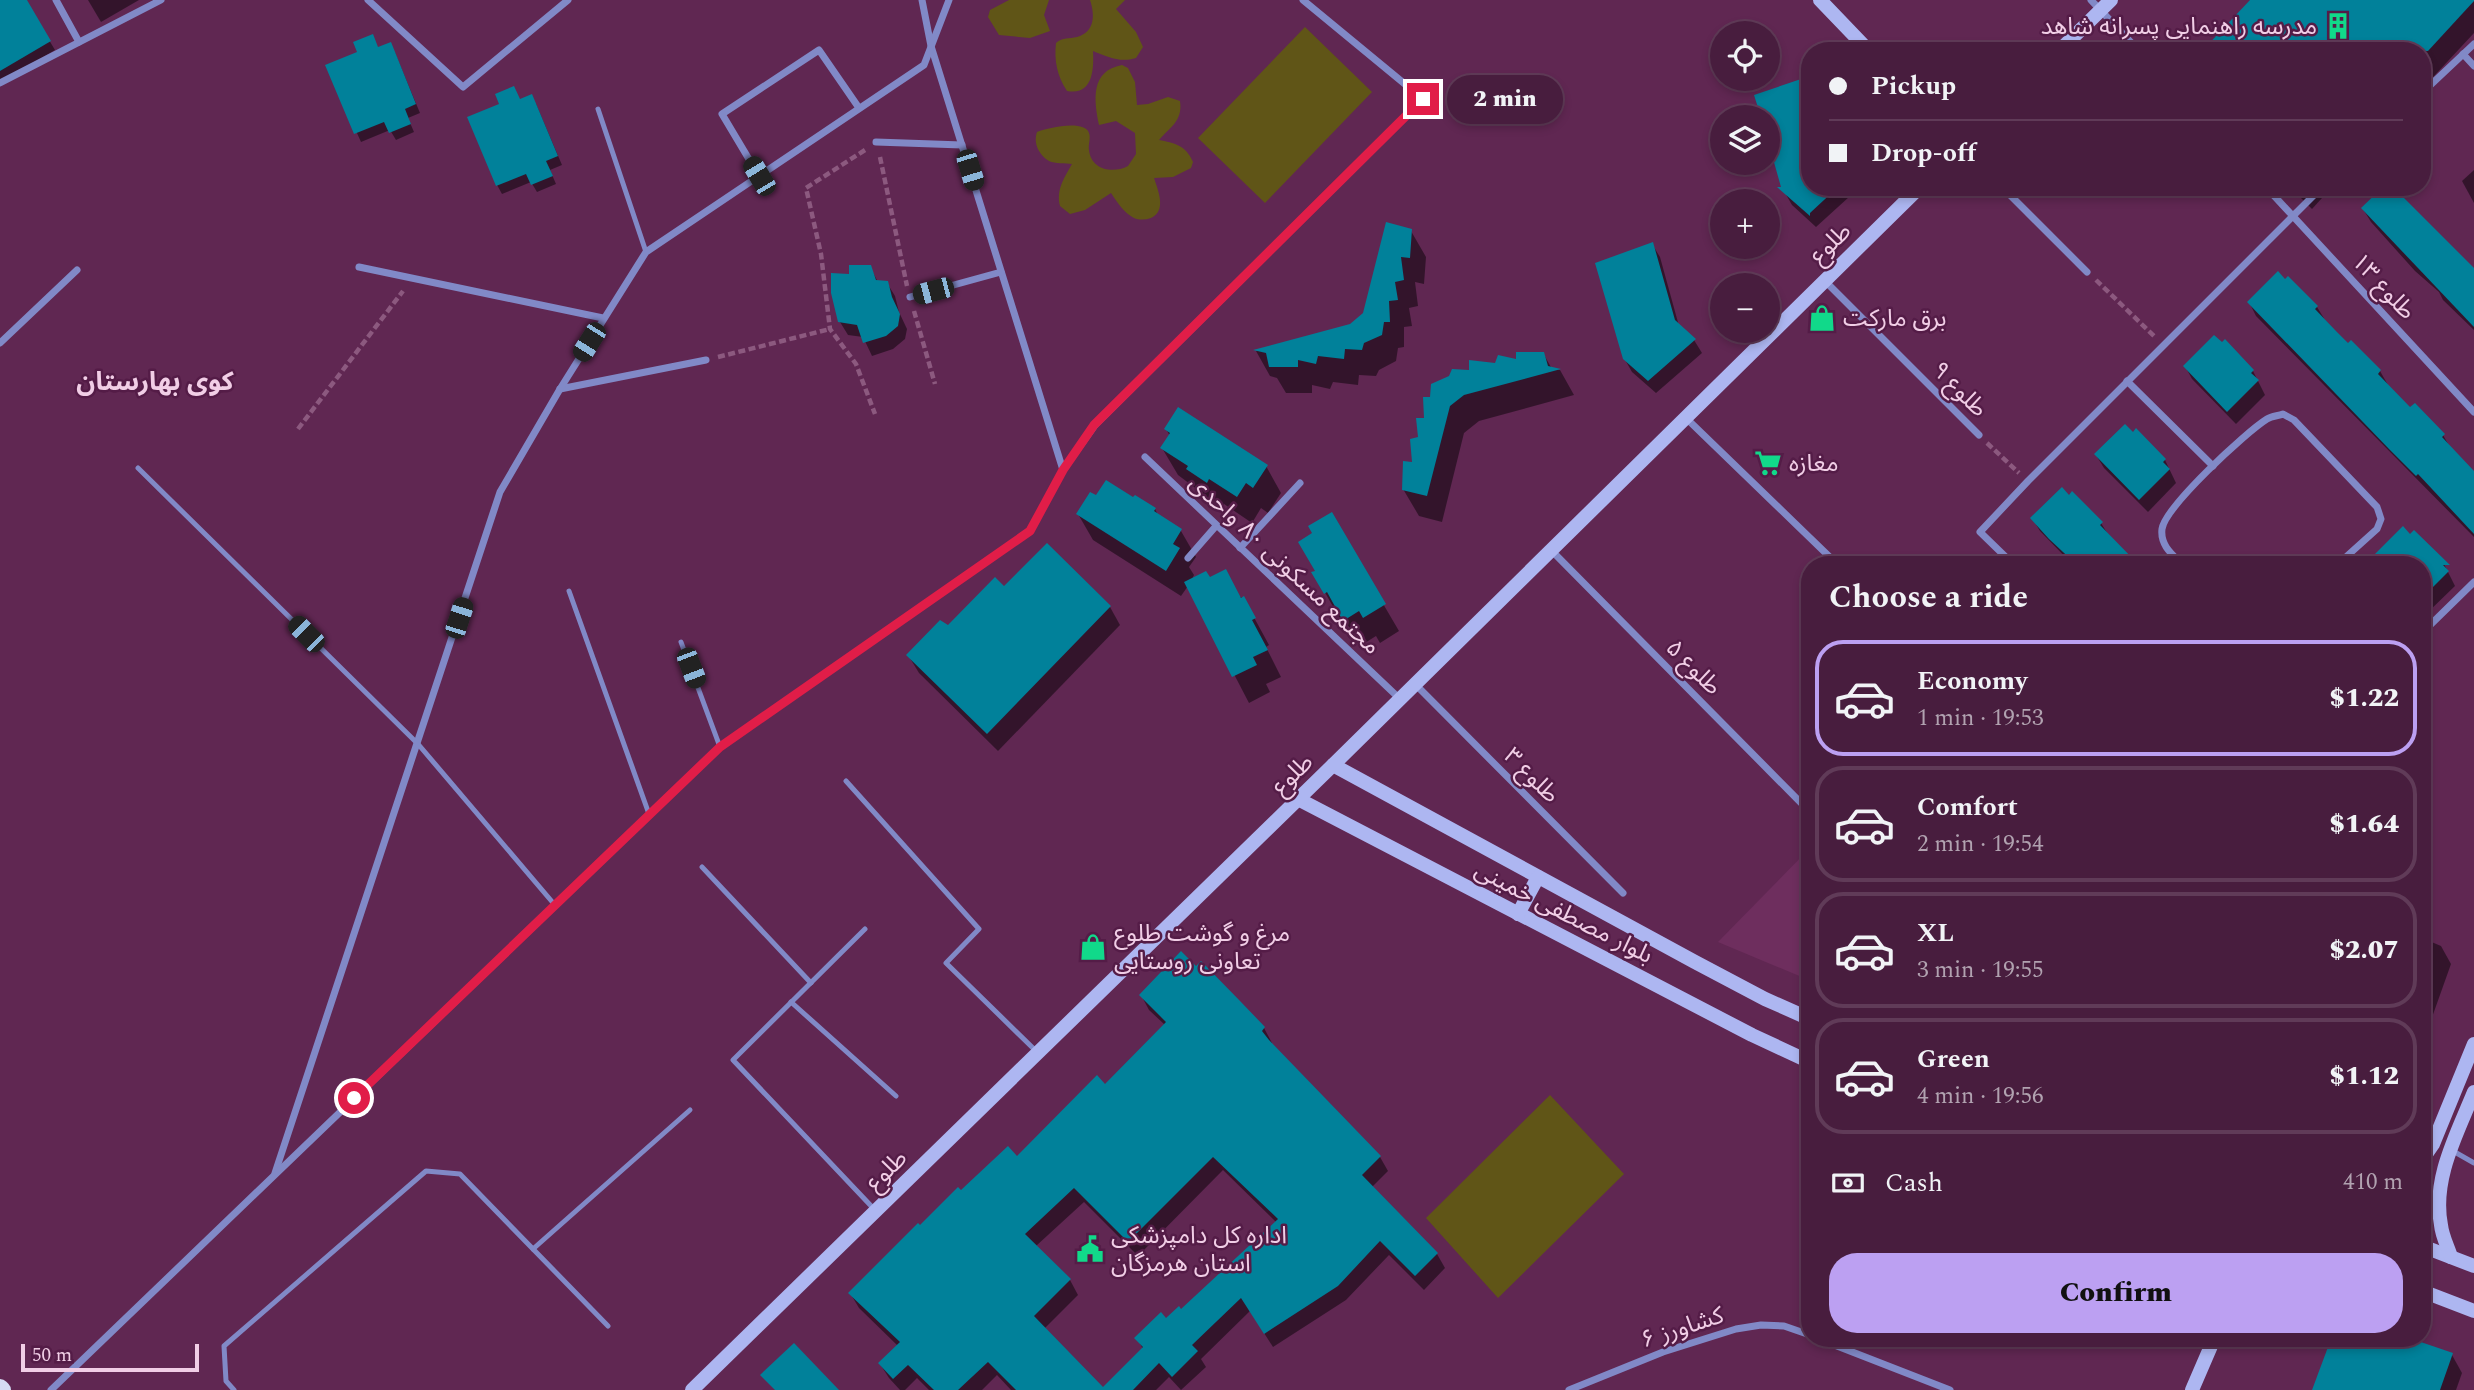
<!DOCTYPE html>
<meta charset="utf-8">
<style>
body{margin:0;font-family:Spectral,"Noto Sans Arabic",serif;background:#4f2645;color:#f1f3f6;height:100vh;display:flex;flex-direction:column;font-size:26px;white-space:nowrap}
*{box-sizing:border-box;margin:0}
p{font-size:23px;color:#b1a2b0}
.icon{flex:none;width:38px;height:38px;fill:none;stroke:currentColor;stroke-width:2;stroke-linecap:round;stroke-linejoin:round}
.map{position:relative;flex:1;overflow:hidden}
.side{position:absolute;left:1801px;top:556px;width:630px;height:791px;display:flex;flex-direction:column;background:#481d3e;border-radius:28px;box-shadow:0 4px 10px #0003,0 0 0 2px #603b58}
.side>*{flex:none}
.hud{position:absolute;left:1801px;top:42px;width:630px;height:154px;border-radius:28px;box-shadow:0 4px 10px #0003,0 0 0 2px #603b58;display:grid;align-content:center;height:154px;padding:0 28px;background:#481d3e}
.buttons{position:absolute;left:1710px;top:21px;display:grid;gap:14px}
.buttons a{display:grid;place-items:center;width:70px;height:70px;border-radius:50%;background:#481d3e;box-shadow:0 4px 10px #0003,0 0 0 2px #603b58;font-size:35px}
.scale{position:absolute;left:21px;bottom:18px;width:178px;box-sizing:border-box;padding-left:7px;border:4px solid #f1cee6;border-top:0;font-size:19px;line-height:24px;white-space:nowrap;color:#f1cee6;-webkit-text-stroke:5px #541c47;paint-order:stroke}
.end{position:absolute;width:32px;height:32px;margin:-16px;border:9px solid #e11d48;background:#fff;box-shadow:0 0 0 4px #fff}
.from{border-radius:50%}
.bubble{position:absolute;height:49px;border-radius:24px;background:#481d3e;box-shadow:0 4px 10px #0003,0 0 0 2px #603b58;font-size:23px;font-weight:800;line-height:49px;text-align:center}
.car{position:absolute;width:21px;height:42px;margin:-21px -10px;border-radius:9px;box-shadow:0 0 5px 2px #0007;background:linear-gradient(#222 24%,#8ab4d8 0 40%,#222 0 76%,#8ab4d8 0 86%,#222 0)}
.hud b{display:flex;align-items:center;gap:24px;height:66px;font-size:26px}
.hud b+b{border-top:2px solid #603b58}
.hud i{width:18px;height:18px;background:#f1f3f6}
ul{padding:0;list-style:none}
li{display:flex;align-items:center;gap:21px;height:116px;margin:0 14px 10px;padding:0 14px;border:4px solid #603b58;border-radius:28px}
li div{flex:1}
li b{display:block;font-size:26px}
li em{font-style:normal;font-weight:800}
li.on{border-color:#bca0f2}
li>.icon{width:63px;height:63px;stroke-width:1.5}
h2{padding:0 28px;font-size:32px;line-height:84px}
.pay{display:flex;align-items:center;gap:18px;height:77px;padding:0 28px;font-size:26px}
.pay p{margin-inline-start:auto}
.button{display:flex;gap:14px;margin-top:auto;padding:14px 28px}
.button a{flex:1;height:80px;border-radius:28px;background:#bca0f2;color:#111;font-size:28px;font-weight:800;line-height:80px;text-align:center}
.map>svg:first-child{display:block}
.built{fill:#6e2e5e}
.green{fill:#605517}
.shadow{fill:#0007;fill-rule:evenodd}
.building{fill:#01819a;fill-rule:evenodd}
.lines{fill:none;stroke-linecap:round;stroke-linejoin:round}
.path{stroke:#8c597f;stroke-width:4.5;stroke-dasharray:7 3.5;stroke-linecap:butt}
.lane{stroke:#8189c7;stroke-width:5}
.street{stroke:#8189c7;stroke-width:7}
.secondary{stroke:#adb6f1;stroke-width:14}
.primary{stroke:#d6dbf4;stroke-width:18}
.route{stroke:#e11d48;stroke-width:9}
.labels{text-anchor:middle;stroke-width:5;stroke-linejoin:round;paint-order:stroke}
.poi-label{font-size:24px;fill:#f1cee6;stroke:#541c47;text-anchor:start}
.street-label{font-size:24px;fill:#f1cee6;stroke:#541c47}
.neighbourhood-label{font-size:26px;font-weight:bold;fill:#f1cee6;stroke:#541c47}
</style>
<div class="map">
<svg width="2474" height="1390" viewBox="0 0 2474 1390">
<rect width="100%" height="100%" fill="#602752"/>
<!-- built -->
<polygon class="built" points="1809,849 1809,980 1718,942"/>
<!-- green -->
<g class="green">
<polygon points="1009,0 1049,0 1044,15 1050,31 1030,38 999,35 988,17 990,10"/>
<path d="M1090,0H1125L1116,9L1136,32L1143,47L1136,58C1120,63 1108,57 1093,51C1094,69 1093,96 1067,91C1057,76 1054,60 1056,43C1063,37 1069,39 1077,37C1095,32 1095,15 1090,0Z"/>
<polygon points="1305,27 1372,92 1265,203 1198,138"/>
<path d="M1122,65L1128,68L1135,82L1137,105L1148,104L1168,97L1180,101C1183,121 1170,127 1159,140C1174,143 1186,145 1193,162L1191,168L1173,177L1154,178C1158,190 1167,211 1151,218C1145,220 1139,220 1134,218C1124,213 1117,202 1111,193L1085,210L1070,214L1060,206C1056,190 1064,178 1072,164C1066,163 1055,164 1049,161C1039,155 1033,143 1037,132C1046,128 1085,119 1089,133C1091,138 1088,145 1089,150C1091,170 1113,174 1128,166L1136,154L1135,133L1116,121L1099,125C1094,100 1090,71 1122,65Z"/>
<polygon points="1550,1095 1624,1174 1498,1298 1426,1218"/>
</g>
<!-- shadow -->
<g class="shadow">
<polygon points="0,0 25,0 55,50 0,82"/>
<polygon points="88,0 139,0 101,22"/>
<polygon points="2252,0 2474,0 2474,33 2422,89 2422,51"/>
<polygon points="379,49 395,53 420,113 408,118 414,132 396,140 390,130 361,142 327,66"/>
<polygon points="1757,97 1810,187 1860,187 1816,227 1792,205 1784,191 1768,134 1768,117 1763,117"/>
<polygon points="520,101 536,104 562,165 550,170 556,184 537,192 531,182 502,194 497,185"/>
<polygon points="2474,170 2474,203 2462,181"/>
<polygon points="2290,187 2332,187 2312,209"/>
<polygon points="2363,209 2474,272 2474,330 2443,300 2439,292 2415,271 2371,222"/>
<polygon points="1411,231 1426,257 1424,284 1415,282 1418,306 1409,308 1412,326 1404,327 1404,347 1398,348 1396,361 1379,370 1376,376 1359,375 1358,385 1333,382 1330,389 1312,385 1312,393 1286,393 1277,378 1270,376 1256,351 1351,326 1365,314"/>
<polygon points="1652,244 1660,257 1679,326 1694,340 1702,353 1656,393 1632,372 1624,358"/>
<polygon points="870,267 878,282 887,283 895,296 899,312 907,329 905,339 893,349 872,356 863,337 848,335 840,322 851,276"/>
<polygon points="2288,278 2317,307 2325,320 2348,346 2380,371 2388,385 2410,409 2443,435 2451,449 2474,473 2474,537 2256,316 2249,302"/>
<polygon points="1543,353 1552,369 1560,370 1574,395 1479,421 1464,433 1442,522 1419,516 1403,489 1414,464 1431,398 1470,372"/>
<polygon points="2185,366 2253,371 2265,395 2236,424 2192,379"/>
<polygon points="1166,429 1266,466 1281,493 1268,513 1261,508 1252,523 1224,504 1222,508 1178,475 1162,448 1170,436"/>
<polygon points="2096,455 2165,460 2176,483 2148,512 2104,468"/>
<polygon points="1097,498 1134,500 1155,509 1159,517 1181,531 1196,557 1189,567 1194,575 1191,581 1210,580 1244,599 1269,645 1266,647 1281,677 1266,684 1270,692 1249,703 1188,586 1181,596 1093,540 1078,514"/>
<polygon points="1331,515 1399,631 1380,643 1376,636 1360,646 1343,617 1340,619 1314,573 1317,571 1315,534"/>
<polygon points="2032,518 2101,523 2109,536 2132,561 2135,557 2144,565 2073,565 2040,531"/>
<polygon points="2374,558 2443,562 2455,586 2425,615 2422,612 2422,565 2378,565"/>
<polygon points="1004,589 1110,607 1120,625 998,751 919,673 908,655"/>
<polygon points="2422,938 2441,946 2451,964 2425,1037 2422,1053"/>
<path d="M1141,995L1264,1028L1272,1043L1271,1044L1380,1157L1388,1171L1372,1187L1437,1254L1445,1268L1424,1290L1389,1255L1346,1300L1273,1347L1250,1311L1201,1359L1206,1367L1181,1390L1169,1377L1156,1390H1011L997,1375L982,1390H929L917,1378L905,1390H900L889,1378L880,1364L898,1346L859,1308L850,1293L920,1227L961,1193L1016,1159L1105,1086L1165,1025L1149,1010ZM1223,1170L1276,1222L1181,1311L1137,1338L1143,1349L1103,1390L1044,1329L1078,1295L1070,1280L1036,1246L1084,1202L1138,1256Z"/>
<polygon points="2333,1339 2407,1339 2452,1355 2462,1373 2456,1390 2314,1390"/>
</g>
<!-- building -->
<g class="building">
<polygon points="0,0 27,0 51,41 0,71"/>
<polygon points="2250,0 2474,0 2474,1 2428,51 2202,51"/>
<polygon points="373,34 378,47 391,42 416,104 405,109 411,124 389,133 384,122 354,134 325,65 357,52 353,42"/>
<polygon points="1810,76 1810,187 1838,187 1810,213 1810,216 1777,187 1781,187 1768,141 1768,117 1761,117 1754,95"/>
<polygon points="514,86 520,99 532,94 558,156 546,161 553,176 531,185 526,174 496,186 467,117 499,104 495,94"/>
<polygon points="2383,187 2393,187 2474,268 2474,327 2361,208"/>
<polygon points="1386,222 1412,229 1410,258 1401,257 1404,280 1395,282 1398,300 1389,301 1390,322 1384,322 1382,335 1364,343 1362,350 1345,349 1344,359 1318,356 1316,364 1298,360 1298,367 1269,367 1266,353 1253,350 1350,324 1363,313"/>
<polygon points="1653,242 1675,320 1696,339 1648,381 1623,359 1595,263"/>
<polygon points="849,265 871,265 876,280 888,281 892,297 900,314 898,326 886,336 863,343 857,325 838,322 831,293 831,273 849,274"/>
<polygon points="2278,271 2285,279 2288,276 2318,306 2315,309 2335,330 2348,343 2351,340 2381,370 2378,374 2410,407 2415,403 2445,434 2442,437 2474,471 2474,534 2418,474 2416,476 2389,449 2247,302"/>
<polygon points="2214,335 2222,342 2225,339 2254,370 2251,373 2259,380 2227,412 2183,366"/>
<polygon points="1516,352 1544,352 1548,366 1561,369 1464,395 1450,406 1427,496 1402,490 1403,461 1412,462 1410,439 1418,437 1416,418 1424,418 1423,397 1430,397 1431,384 1449,376 1452,369 1469,370 1469,360 1495,363 1498,355 1516,359"/>
<polygon points="1178,407 1268,465 1253,488 1246,483 1237,497 1209,479 1207,483 1186,469 1188,466 1160,448 1170,433 1164,429"/>
<polygon points="2125,424 2133,432 2136,428 2166,459 2163,462 2170,469 2139,500 2094,454"/>
<polygon points="1106,480 1133,497 1135,495 1156,508 1154,511 1182,529 1173,544 1180,548 1166,571 1076,514 1090,492 1096,495"/>
<polygon points="2062,487 2069,495 2072,491 2103,522 2100,525 2139,565 2077,565 2049,539 2030,518"/>
<polygon points="1332,512 1386,604 1363,618 1359,611 1343,621 1327,592 1324,594 1311,572 1315,571 1298,542 1312,533 1308,526"/>
<polygon points="2403,526 2410,534 2414,530 2450,565 2443,565 2449,571 2422,598 2422,565 2364,565"/>
<polygon points="1047,543 1111,606 987,734 906,655 940,620 948,625 995,577 1004,586"/>
<polygon points="1226,569 1241,598 1244,596 1256,618 1252,620 1268,650 1253,657 1257,665 1232,677 1184,582 1206,571 1210,577"/>
<path d="M1181,951L1196,966L1201,961L1241,1002L1265,1027L1262,1031L1269,1040L1381,1156L1362,1175L1438,1253L1415,1276L1380,1241L1338,1286L1264,1334L1241,1298L1192,1345L1198,1351L1172,1377L1159,1363L1133,1390H1016L988,1362L958,1390H934L908,1365L893,1379L878,1363L900,1342L848,1293L918,1223L920,1225L958,1187L961,1190L1008,1146L1017,1156L1097,1075L1105,1084L1166,1022L1139,995ZM1213,1157L1278,1219L1181,1309L1179,1306L1166,1318L1161,1312L1134,1338L1143,1347L1103,1387L1034,1316L1071,1279L1025,1234L1074,1188L1128,1242Z"/>
<polygon points="2331,1339 2412,1339 2453,1353 2440,1390 2312,1390"/>
<polygon points="794,1343 839,1390 775,1390 760,1375"/>
</g>
<g class="lines">
<!-- path -->
<g class="path">
<polyline points="865,150 806,188 821,254 830,329 856,364 875,414"/>
<polyline points="880,157 907,286"/>
<polyline points="2096,280 2155,337"/>
<polyline points="914,311 935,384"/>
<polyline points="718,357 830,329"/>
<polyline points="298,429 403,291"/>
<polyline points="1987,443 2019,473"/>
</g>
<!-- lane -->
<g class="lane">
<polyline points="598,109 646,252"/>
<polyline points="138,468 418,744 554,904"/>
<polyline points="569,591 649,814"/>
<polyline points="681,642 720,747"/>
<polyline points="846,781 979,929 946,963 1036,1051"/>
<polyline points="702,867 811,983"/>
<polyline points="865,929 733,1060 874,1209"/>
<polyline points="791,1002 896,1096"/>
<polyline points="2453,1151 2474,1163"/>
<polyline points="533,1249 690,1110"/>
<polyline points="234,1390 226,1381 224,1346 426,1171 460,1174 608,1326"/>
</g>
<!-- street -->
<g class="street">
<polyline points="56,0 79,42"/>
<polyline points="368,0 463,87 568,0"/>
<polyline points="922,0 931,46 1063,470"/>
<polyline points="2091,0 2139,51"/>
<polyline points="2463,54 2474,66"/>
<polyline points="0,83 161,0"/>
<polyline points="2422,93 2474,44"/>
<polyline points="876,142 962,145"/>
<polyline points="759,176 722,114 819,50 859,108"/>
<polyline points="2002,187 2087,272"/>
<polyline points="2266,187 2474,412"/>
<polyline points="359,267 603,318"/>
<polyline points="1825,281 1979,435"/>
<polyline points="910,297 1001,272"/>
<polyline points="0,343 77,270"/>
<polyline points="2127,381 2213,466"/>
<polyline points="560,389 706,360"/>
<polyline points="1686,418 1838,565"/>
<polyline points="1145,457 1400,699"/>
<polyline points="1240,548 1300,483"/>
<polyline points="1551,550 1810,812"/>
<polyline points="1188,558 1216,526"/>
<polyline points="2014,565 1980,532 2028,481 2322,187"/>
<path d="M2183,565C2173,555 2160,546 2162,529C2165,507 2246,432 2267,419C2272,416 2278,416 2283,414L2294,420L2377,507L2381,519L2377,529L2337,565"/>
<polyline points="2422,633 2474,582"/>
<polyline points="1415,684 1623,893"/>
<polyline points="275,1173 500,492 560,389 646,252 924,65 949,0"/>
<polyline points="1819,1339 1950,1390"/>
<polyline points="51,1390 720,747 1030,531 1063,470 1095,425 1423,99 1303,0"/>
<polyline points="1569,1390 1663,1352 1736,1329 1761,1325 1784,1326 1810,1335"/>
</g>
<!-- secondary -->
<g class="secondary">
<polyline points="1820,0 1869,51"/>
<polyline points="2059,51 2111,0"/>
<polyline points="1333,765 1695,962 1765,999 1810,1019"/>
<polyline points="1298,799 1752,1035 1810,1062"/>
<polyline points="1518,914 1538,877"/>
<polyline points="2422,1160 2433,1144 2474,1044"/>
<polyline points="2422,1246 2474,1266"/>
<path d="M2451,1257C2448,1247 2442,1236 2441,1225C2432,1179 2457,1134 2474,1092"/>
<polyline points="2422,1291 2474,1311"/>
<polyline points="692,1390 1333,765 1920,187"/>
<polyline points="2192,1390 2214,1339"/>
</g>
<!-- primary -->
<polyline class="primary" points="0,1388 2,1390"/>
</g>
<g class="lines">
<!-- route -->
<polyline class="route" points="354,1098 720,747 1030,531 1063,470 1094,425 1423,99"/>
</g>
<!-- icons -->
<defs>
<symbol id="building-bare" viewBox="-9 -9 18 18"><path d="M-4-6H4V6H1V3H-1V6H-4ZM-2.5-4.3h1.7v1.8h-1.7ZM.8-4.3h1.7v1.8H.8ZM-2.5-1h1.7V.8h-1.7ZM.8-1h1.7V.8H.8Z" fill="#11d98a" stroke="#541c47" stroke-width="2.5" paint-order="stroke"/></symbol>
<symbol id="shop-bare" viewBox="-9 -9 18 18"><path d="M-5-2.5h2.3a2.7 3.5 0 0 1 5.4 0H5L5.5 6h-11ZM-1.5-2.5h3a1.5 2.3 0 0 0-3 0Z" fill="#11d98a" stroke="#541c47" stroke-width="2.5" paint-order="stroke"/></symbol>
<symbol id="supermarket-bare" viewBox="-9 -9 18 18"><path d="M-6-5.5h2.5l.6 2H6L4.5 2H-2.5L-4.4-4H-6ZM-1.5 3.2a1.3 1.3 0 1 0 .1 0ZM3 3.2a1.3 1.3 0 1 0 .1 0Z" fill="#11d98a" stroke="#541c47" stroke-width="2.5" paint-order="stroke"/></symbol>
<symbol id="civic-bare" viewBox="-9 -9 18 18"><path d="M-.6-6.5H3V-4.5H.6V-3L4-1V1h2V6H-6V1h2V-1L-.6-3ZM-1.2 2.5V6h2.4V2.5Z" fill="#11d98a" stroke="#541c47" stroke-width="2.5" paint-order="stroke"/></symbol>
</defs>
<g fill-rule="evenodd">
<use href="#building-bare" x="2319" y="7" width="38" height="38"/>
<use href="#shop-bare" x="1803" y="299" width="38" height="38"/>
<use href="#supermarket-bare" x="1749" y="444" width="38" height="38"/>
<use href="#shop-bare" x="1074" y="928" width="38" height="38"/>
<use href="#civic-bare" x="1071" y="1230" width="38" height="38"/>
</g>
<g class="labels">
<!-- poi labels -->
<g class="poi-label">
<text x="2317" y="34" text-anchor="end">مدرسه راهنمایی پسرانه شاهد</text>
<text x="1843" y="326">برق مارکت</text>
<text x="1789" y="471">مغازه</text>
<text x="1114" y="941">مرغ و گوشت طلوع<tspan x="1114" dy="28">تعاونی روستایی</tspan></text>
<text x="1111" y="1243">اداره کل دامپزشکی<tspan x="1111" dy="28">استان هرمزگان</tspan></text>
</g>
<!-- street labels -->
<g class="street-label">
<text transform="translate(1830 243) rotate(-44)" y="8">طلوع</text>
<text transform="translate(2384 286) rotate(47)" y="8">طلوع ۱۳</text>
<text transform="translate(1960 389) rotate(45)" y="8">طلوع ۹</text>
<text transform="translate(1285 564) rotate(43)" y="8">مجتمع مسکونی ۸۰ واحدی</text>
<text transform="translate(1694 667) rotate(45)" y="8">طلوع ۵</text>
<text transform="translate(1292 774) rotate(-44)" y="8">طلوع</text>
<text transform="translate(1532 775) rotate(45)" y="8">طلوع ۳</text>
<text transform="translate(1564 912) rotate(27)" y="8">بلوار مصطفی خمینی</text>
<text transform="translate(886 1170) rotate(-44)" y="8">طلوع</text>
<text transform="translate(1682 1327) rotate(-18)" y="8">کشاورز ۶</text>
</g>
<!-- neighbourhood labels -->
<g class="neighbourhood-label">
<text x="155" y="390">کوی بهارستان</text>
</g>
</g>
</svg>
<div class="buttons">
<a><svg class="icon" aria-label="locate" viewBox="0 0 24 24"><circle cx="12" cy="12" r="6"/><path d="M12 2v4M12 18v4M2 12h4M18 12h4"/></svg></a>
<a><svg class="icon" aria-label="layers" viewBox="0 0 24 24"><path d="M12 4l9 5-9 5-9-5zM3 14l9 5 9-5"/></svg></a>
<a>+</a>
<a>−</a>
</div>
<div class="scale">50 m</div>
<i class="end from" style="left:354px;top:1098px"></i>
<i class="end" style="left:1423px;top:99px"></i>
<div class="bubble" style="left:1447px;top:75px;width:116px">2 min</div>
<i class="car" style="left:970px;top:170px;rotate:163deg"></i>
<i class="car" style="left:759px;top:176px;rotate:329deg"></i>
<i class="car" style="left:933px;top:291px;rotate:255deg"></i>
<i class="car" style="left:589px;top:342px;rotate:212deg"></i>
<i class="car" style="left:459px;top:618px;rotate:18deg"></i>
<i class="car" style="left:306px;top:634px;rotate:315deg"></i>
<i class="car" style="left:691px;top:668px;rotate:159deg"></i>
<div class="hud">
<b><i class="from"></i>Pickup</b>
<b><i></i>Drop-off</b>
</div>
<section class="side">
<h2>Choose a ride</h2>
<ul>
<li class="on"><svg class="icon" aria-label="car" viewBox="0 0 24 24"><path d="M5 17H2v-5l4-1 3-4h7l3 4 3 1v5h-3M9 17h6M6 11h13"/><circle cx="7" cy="17" r="2"/><circle cx="17" cy="17" r="2"/></svg><div><b>Economy</b><p>1 min · 19:53</p></div><em>$1.22</em></li>
<li><svg class="icon" aria-label="car" viewBox="0 0 24 24"><path d="M5 17H2v-5l4-1 3-4h7l3 4 3 1v5h-3M9 17h6M6 11h13"/><circle cx="7" cy="17" r="2"/><circle cx="17" cy="17" r="2"/></svg><div><b>Comfort</b><p>2 min · 19:54</p></div><em>$1.64</em></li>
<li><svg class="icon" aria-label="car" viewBox="0 0 24 24"><path d="M5 17H2v-5l4-1 3-4h7l3 4 3 1v5h-3M9 17h6M6 11h13"/><circle cx="7" cy="17" r="2"/><circle cx="17" cy="17" r="2"/></svg><div><b>XL</b><p>3 min · 19:55</p></div><em>$2.07</em></li>
<li><svg class="icon" aria-label="car" viewBox="0 0 24 24"><path d="M5 17H2v-5l4-1 3-4h7l3 4 3 1v5h-3M9 17h6M6 11h13"/><circle cx="7" cy="17" r="2"/><circle cx="17" cy="17" r="2"/></svg><div><b>Green</b><p>4 min · 19:56</p></div><em>$1.12</em></li>
</ul>
<div class="pay"><svg class="icon" aria-label="cash" viewBox="0 0 24 24"><path d="M3 7h18v10H3z"/><circle cx="12" cy="12" r="2"/></svg>Cash<p>410 m</p></div>
<div class="button"><a>Confirm</a></div>
</section>
</div>
